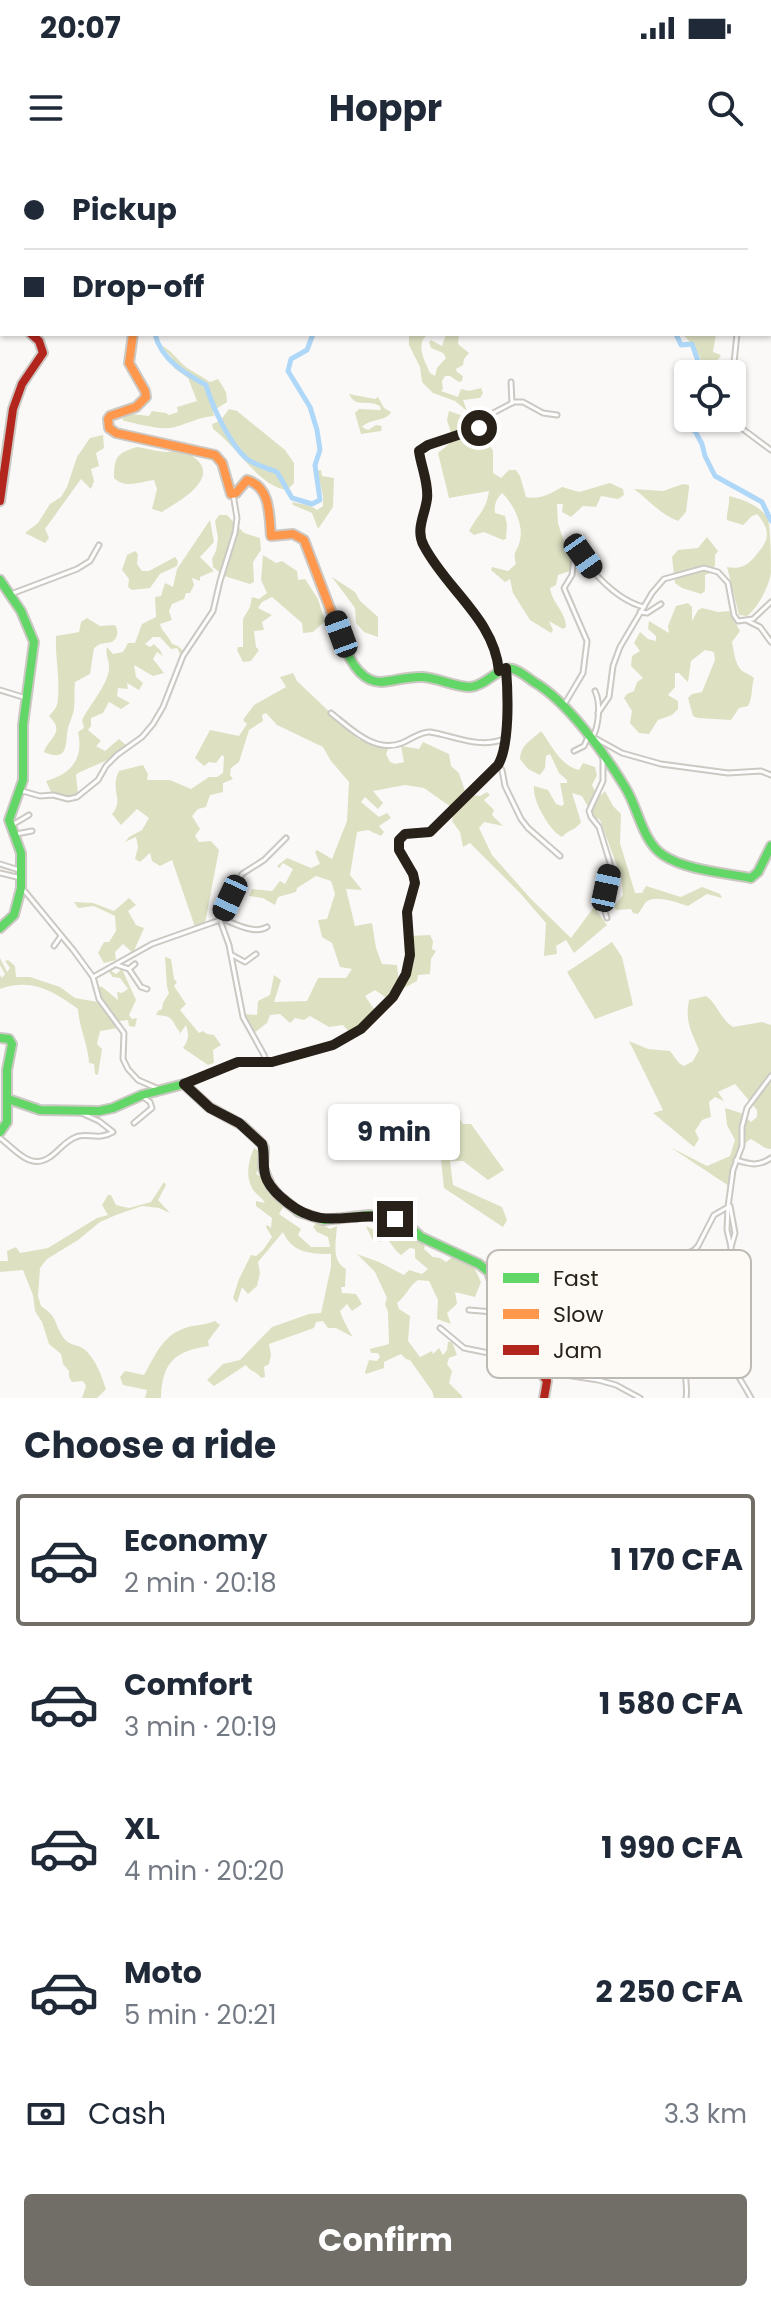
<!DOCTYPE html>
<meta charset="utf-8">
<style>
body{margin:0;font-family:Poppins,sans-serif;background:#f2f2f3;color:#1f2937;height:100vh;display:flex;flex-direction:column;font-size:30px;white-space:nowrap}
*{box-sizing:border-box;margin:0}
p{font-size:26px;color:#747a83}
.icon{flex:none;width:44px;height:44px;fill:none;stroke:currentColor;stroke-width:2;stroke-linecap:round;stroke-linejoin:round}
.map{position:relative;height:1238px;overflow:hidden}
.panel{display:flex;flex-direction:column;background:#fff;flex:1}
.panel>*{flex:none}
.guide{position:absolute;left:0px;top:0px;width:772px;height:176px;box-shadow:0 2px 6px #0004;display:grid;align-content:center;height:176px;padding:0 24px;background:#fff}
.fabs{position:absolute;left:674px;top:200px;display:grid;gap:16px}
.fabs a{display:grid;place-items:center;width:72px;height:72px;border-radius:8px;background:#fff;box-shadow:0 2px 6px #0004;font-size:40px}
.end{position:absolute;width:36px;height:36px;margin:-18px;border:10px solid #272119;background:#fff;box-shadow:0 0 0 4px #fff}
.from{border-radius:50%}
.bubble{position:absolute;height:56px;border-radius:8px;background:#fff;box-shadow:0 2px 6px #0004;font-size:26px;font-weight:700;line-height:56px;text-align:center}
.car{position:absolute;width:24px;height:48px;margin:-24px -12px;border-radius:10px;box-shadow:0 0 6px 2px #0007;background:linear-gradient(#222 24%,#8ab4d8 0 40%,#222 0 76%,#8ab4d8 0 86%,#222 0)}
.guide b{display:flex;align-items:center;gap:28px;height:76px;font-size:30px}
.guide b+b{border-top:2px solid #e0e1e3}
.guide i{width:20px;height:20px;background:#1f2937}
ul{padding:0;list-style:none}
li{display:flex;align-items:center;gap:24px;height:132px;margin:0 16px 12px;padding:0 8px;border:4px solid transparent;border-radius:8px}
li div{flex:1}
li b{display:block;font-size:30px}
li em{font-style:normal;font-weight:700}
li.selected{border-color:#716d67}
li>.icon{width:72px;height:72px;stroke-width:1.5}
h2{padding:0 24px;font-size:36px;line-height:96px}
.pay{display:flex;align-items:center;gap:20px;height:88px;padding:0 24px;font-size:30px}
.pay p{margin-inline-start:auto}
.action{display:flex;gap:16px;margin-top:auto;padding:16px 24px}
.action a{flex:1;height:92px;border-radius:8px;background:#716d67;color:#fff;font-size:32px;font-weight:700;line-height:92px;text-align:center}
.status{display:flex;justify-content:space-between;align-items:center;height:56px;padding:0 40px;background:#fff;direction:ltr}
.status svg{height:22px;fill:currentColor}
header{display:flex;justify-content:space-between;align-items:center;height:104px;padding:0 24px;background:#fff;font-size:36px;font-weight:700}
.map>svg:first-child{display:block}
.green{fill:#dde1c2}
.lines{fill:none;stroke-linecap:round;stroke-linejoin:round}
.river{stroke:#afd7f8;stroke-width:5}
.street-casing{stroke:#ccc8c3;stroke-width:7}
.fast-casing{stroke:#ccc8c3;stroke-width:12}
.slow-casing{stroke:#ccc8c3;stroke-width:12}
.jam-casing{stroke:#ccc8c3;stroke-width:12}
.street{stroke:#fefefe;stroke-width:3}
.fast{stroke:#63d668;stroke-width:8}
.slow{stroke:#ff974d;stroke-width:8}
.jam{stroke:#b3261e;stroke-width:8}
.route{stroke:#272119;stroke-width:10}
.key{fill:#fdfaf5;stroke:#bdb9b3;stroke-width:2}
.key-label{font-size:22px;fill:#272119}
</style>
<div class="status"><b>20:07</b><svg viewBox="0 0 49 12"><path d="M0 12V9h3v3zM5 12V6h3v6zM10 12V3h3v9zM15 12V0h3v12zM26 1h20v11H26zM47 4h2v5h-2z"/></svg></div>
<header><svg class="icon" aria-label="menu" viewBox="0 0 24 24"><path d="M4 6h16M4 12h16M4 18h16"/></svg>Hoppr<svg class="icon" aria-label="search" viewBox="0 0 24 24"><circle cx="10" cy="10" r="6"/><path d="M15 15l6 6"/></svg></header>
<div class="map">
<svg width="771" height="1238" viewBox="0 0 771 1238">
<rect width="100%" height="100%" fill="#fbf9f7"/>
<!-- green -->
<g class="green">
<path d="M409,174H428C415,184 424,199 430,213L435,216L437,208L446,198L443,193L431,188L429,182L431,180L442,186L446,174H459L458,184L469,193L464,199L463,205L456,209L457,212L463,216L462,221L459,222L450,216H445L442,221L443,229L441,231L458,237L461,229L469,231L481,228L483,233L480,238L463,240L467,251L455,241L433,233L422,222L420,207L409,185Z"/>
<path d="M682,174H716L713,192L721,195L709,214H703C703,196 693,184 682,174Z"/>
<path d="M160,185C172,190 176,199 186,207C194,213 202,216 210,222L218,219L226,232L227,242L213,251L214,256C197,257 184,266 170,268C155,269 139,264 124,261L122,259L131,254L149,256L152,251L166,253L169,255L178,252L177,247L197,241L188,218L174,208L172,198Z"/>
<path d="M349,234L375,239L378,237L384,248L391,252C386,262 370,258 362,267L368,270L376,265L382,266L381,271L361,274L355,253L359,249L381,250L380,246C368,239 356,249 349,234Z"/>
<path d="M229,249L237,251L285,290L294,303V323L287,330C258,326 237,286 213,269L212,264L220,261Z"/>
<path d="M449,251L466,257L486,280L493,291V313L501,318L509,310H516L520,316L526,337C538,340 551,334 562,327L579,332L610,323L623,329L624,335L618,339L601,336L596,347L583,346L571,357L562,352L563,344H557L558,363L563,379L571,390L570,411L558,415L556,425L550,428C552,443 566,452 566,467L563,469L549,461L553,470L551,473L530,460L513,433L510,419L505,422L491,410L492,407L508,411L516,404C512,390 518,392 520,380C524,365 513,343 502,333C496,339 494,345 495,353L505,356L507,365L506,379L503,380L484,372L474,375L469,371C478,354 486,351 489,331L449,338L438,293L449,284L452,276L447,260Z"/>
<polygon points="103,275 104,288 96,293 99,306 91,309 94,321 91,329 81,319 45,369 49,378 45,383 25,373 38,363 50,344 61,337 67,327 77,297 90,278"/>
<path d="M137,287C146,288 158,292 168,292C172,292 176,289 180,289C186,289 191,295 196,299C220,319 178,342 162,352L152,349L157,329L154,320C139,322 125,329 114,318C114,297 117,293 137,287Z"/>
<polygon points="321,310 322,316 334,318 333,347 318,369 312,353 293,345 292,342 311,346 317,350 323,346 323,336 317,311"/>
<path d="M683,324L689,325V328L686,352L678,361C661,355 648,339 634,329L663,331Z"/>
<path d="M729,336C742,339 759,345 767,357C771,366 771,401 771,413C769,426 758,448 747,456L739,455L727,407C744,410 750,403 760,390C771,377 768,367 757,354L752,356L743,365L727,360C726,354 730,345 729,336Z"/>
<polygon points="219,355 227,355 244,373 260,378 261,390 253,402 254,422 250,424 224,416 213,407 212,399 216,391 218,378 215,361"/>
<path d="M210,360L214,382L200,397L214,411L200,417V421L192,418L194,425L190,433H186L184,439L172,444L169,451L172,460L160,464C162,472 169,476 172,484L178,486L183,491L180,494L177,488L171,489L160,477H153L145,484L150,487L154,484L160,490L163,496L157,492L153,499L164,513L153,516L134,505L136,517L143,523L139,530L127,523L128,529L118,528L117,536L130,543L121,549L109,542L103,553L91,558V566L88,570L101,581L96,586L105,591L119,579L126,585L112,598L78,613L76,615L78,633L68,637L52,634L46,621C71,614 84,599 78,572L84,568L82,560C89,546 110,522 109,507C109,499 105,495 107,487L113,494L123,492L128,483H135L142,464L156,457L155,437L161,436L165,423L173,427L177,409Z"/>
<polygon points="707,377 718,391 715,395 715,406 711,409 710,413 705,415 705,431 701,434 682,428 675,423 672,397 678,390 698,388"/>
<polygon points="135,391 138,394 137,404 142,411 149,411 175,397 178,401 177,406 160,414 150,428 132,430 128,427 129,419 122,410 127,395"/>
<polygon points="263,395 276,403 282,401 297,411 298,420 305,419 318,439 325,461 313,472 303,473 302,463 272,437 262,442 258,448 272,455 262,462 264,470 254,471 256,487 259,490 251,501 243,502 237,490 238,487 243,487 243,459 250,447 252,437 259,439 267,433 261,420"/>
<polygon points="332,417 355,432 360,441 378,457 378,477 364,472 356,463 355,448"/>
<path d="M688,443L692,447V461L698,450L702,448L718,452L729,451L740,471L732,482C734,491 735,507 744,512C747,514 751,515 754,518C751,528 753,537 748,546L739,548L731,560L698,558L693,556L688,538L692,534L702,532L715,500L714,492L705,490L691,501L688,522L679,513H675V527L668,535L678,541V549L672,555L658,560L649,574L639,573L630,563L632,551L624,538L627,534L634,531L637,522L643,518L631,506L632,496L640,491L634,483L640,472L648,479L656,481V476L648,469L649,461L669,473L668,466L676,446Z"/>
<path d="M87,458L100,466L115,465C119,471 118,478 112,482L100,484L94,488L90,514L75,522C74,531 75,540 74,549C73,555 70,561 68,568C65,584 69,603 44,592C49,577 66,573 49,556C54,551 58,546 58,538C60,518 55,497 56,476L79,472L81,462Z"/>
<path d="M293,513L297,521L358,579L374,585L389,587L386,594L390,602L395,604L404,602L401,586L419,589L423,582L449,594L451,606L459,613L466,634L451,647L424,628L405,625L373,631L383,643L378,649L365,637L361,642L379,657L387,653L391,658L379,666L384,672L381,676L368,670L357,672L350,715L362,730L346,729L355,766L372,763L376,788L382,804L397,805L399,823L388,839L375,830L365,836L374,849L357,870L350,873L343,865L329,867L310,856L304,860L295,858L290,863L280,854L270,855L267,863L254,873L244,854L257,855L258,841L270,835L274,815L281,820L274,842L307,841L318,818H346L352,809L340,807L332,783L322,777L318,760L327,759L335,734L331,721L316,716L297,728L296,732L278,737L275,745L263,738L249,736L252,729L272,731L280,721L285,724L293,709L283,703L279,708L277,706L287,698L311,708L320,704L315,692L317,690L332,699L347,661L349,622L331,601L323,587L277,565L266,553L262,555L263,561L249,570L239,602L231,608L230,615L233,619L223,623V632L210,635L206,647L198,649L192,656L200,669L195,676L199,682L211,681L219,690L205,763L195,767L172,700L160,706L152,701L150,693L140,702L135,699L138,687L136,677L125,682L129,677L142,670L149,658L137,649L121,665L112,654C125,639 109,631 119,611L143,605L148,614L147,620H170L191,629L209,617H217L223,613L224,597L222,595L216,603L209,602L204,606L195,598L210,570L239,576L247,564L243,560L254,545L286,527L280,517Z"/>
<path d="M541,571C552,585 559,605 579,610L583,603L595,607L597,615L592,625L595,631L601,635L605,631L613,646L621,654L620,683L635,733H642L646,726L681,737L702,727L720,734L722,738L707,734L688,746C677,743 656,734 646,742C643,746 641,750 638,754L633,753L631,749L616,750L614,746L623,735L621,717L600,660L593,656L582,636L572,633L581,662C576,670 568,670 562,677C549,670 532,640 534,626L548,630L556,644L562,646L564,644L560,623H567V620L559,613L550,594L546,596L545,608L540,615L528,609L520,599C521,584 532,580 541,571Z"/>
<polygon points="487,632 490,635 484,640 494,650 492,655 503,666 484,662 479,668 492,695 531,739 571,778 594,747 607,765 574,793 566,780 556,786 557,794 544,796 546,763 520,733 470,683 463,687 460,672 452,661 454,651 471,635 480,636"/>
<polygon points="129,738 136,745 128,751 136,765 144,768 133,793 123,784 115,792 116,800 104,803 98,793 104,782 109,782 116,771 115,756 94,746 78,748 74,742 93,743 114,751"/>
<path d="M430,775L433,781L432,789L436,791L431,799L430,814L418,815L417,821L404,828L403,827C409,810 414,794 410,776Z"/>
<polygon points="612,782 622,797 633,845 595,859 567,812"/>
<path d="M165,797L171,799L174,819L177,822L174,826L186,844L180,850L199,873L203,871L207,874L214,875L221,885L213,890L214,903L208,905L183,888C189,880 189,874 186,865L179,875L180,872C170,860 175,856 156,855L158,851L162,849L163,843L169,833L167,827Z"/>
<path d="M0,798L7,812L10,808L5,801L8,800L15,806L16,817H30L60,827L75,838L98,842L112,857L118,868L100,871L97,884L102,889L98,915L95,914L94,904L89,903C88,884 79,868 78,849C52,830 31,818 0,829V815L2,818L5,814L0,805Z"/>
<polygon points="122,809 136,840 129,855 132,859 137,858 135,867 129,866 128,860 119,861 103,842 97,831 101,826 118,840 117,832 122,833 128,829 120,818 113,817 109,812 110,810 116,814"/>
<path d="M706,836C718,844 720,859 733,867L762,862L771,865V989L765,988L751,979C734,989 733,1010 732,1028L670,987L707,1006L730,996L735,980L727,965L725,948L741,953L751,962L757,957V950L735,924L718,932L724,941L715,937L709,942L711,957L702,960L695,971L699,979L694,987L653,953L663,950L629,881L648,889L670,891L679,903L684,906L693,901L699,890C691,870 685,863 689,840Z"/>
<polygon points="456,953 463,964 471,964 504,1010 488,1020 463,1001 450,1001 453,1025 502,1047 507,1060 503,1067 444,1028 441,1000 429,994 451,969 451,955"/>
<path d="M254,988L261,992L259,1007L256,1014L262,1017L272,1033L285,1044L279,1054L301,1069L298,1075L311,1087H330L328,1077L317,1072L313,1067L317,1062H324L325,1066L330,1069L337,1066C336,1082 331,1101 346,1109L345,1127H341L342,1133L356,1134L362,1144L352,1151L347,1144L340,1151C342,1158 349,1171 353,1177L336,1168H328L323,1161L316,1162L314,1168L269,1184L271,1195L269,1204L264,1207L265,1217L261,1218C257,1211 250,1212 246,1205L214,1226L207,1220L223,1204L240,1200L272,1167L309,1154L321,1153L331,1107V1094C311,1094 292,1093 283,1072L258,1102L260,1113L257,1126L248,1134L242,1127L237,1143L233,1138L239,1119L251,1095L256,1096L263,1090L272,1077L266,1067L267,1065L271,1068L272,1058L256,1046V1041L265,1043C262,1037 255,1034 252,1028C245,1015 249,1000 254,988Z"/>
<path d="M164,1022L166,1025L158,1040L170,1053L159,1048L142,1046L116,1055L100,1062L78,1080L47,1099L40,1108L38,1136L41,1146C59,1158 53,1162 63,1177C69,1186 77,1184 84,1189C96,1199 101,1215 106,1229L97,1238H82L86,1226L83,1221L72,1222L69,1217V1211L63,1204L61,1194L49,1184L42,1162L35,1151L33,1135L23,1110L0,1112V1101H8L7,1091L16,1087L20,1093L48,1088L97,1058L108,1055L102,1045L108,1035H111L116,1045L129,1048L151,1042Z"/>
<path d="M393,1062L400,1065L396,1075L403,1080H410L414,1074L425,1084L424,1089L433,1097L440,1098L446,1102L454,1096L473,1105L481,1122L475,1137L455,1132L457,1144L447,1153L451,1164L437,1159L438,1140L429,1121L418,1120C409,1126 406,1136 397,1143L399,1149L410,1156L408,1181L420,1197L432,1191L433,1194L439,1188L443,1195L447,1190L448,1182H452L457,1195L449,1198L447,1204L452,1211L449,1223L462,1236V1238H434L432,1231L410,1200L406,1199L401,1194L384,1202V1208L366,1214L365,1212L369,1200L377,1201L380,1197L378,1193H371L370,1189L389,1184L388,1152L385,1144L387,1138L375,1112L357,1094L379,1102L404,1115L409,1110L422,1114L428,1109L415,1098V1089L410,1088L401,1095C393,1089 392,1083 385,1077L381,1082L372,1079L366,1066L379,1072L393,1069Z"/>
<path d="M215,1161L220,1165L208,1181L209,1186C175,1191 162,1202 161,1238H145L147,1230L123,1225L120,1217L125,1211L144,1215C156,1194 163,1174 188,1167C197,1165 205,1165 215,1161Z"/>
</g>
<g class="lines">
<!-- river -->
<g class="river">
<polyline points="36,0 40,2"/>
<polyline points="0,66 2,67"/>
<path d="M155,174C161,200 186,214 206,225C212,246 230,285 247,299C255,305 267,308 277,312L292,338L312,344L320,340L315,305L320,290L317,270L310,247L288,211L291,199L307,190L313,174"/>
<polyline points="676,174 681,185 692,184 698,201 698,211 694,214"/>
<path d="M688,220L685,222L688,230C681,241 676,253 680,266L695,271L702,284L705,296L715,316L762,342L771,361"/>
</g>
<defs>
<g id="street">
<polyline points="3,0 5,2"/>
<polyline points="53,0 55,2"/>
<polyline points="76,2 76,0"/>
<polyline points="723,2 723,0"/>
<polyline points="770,44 771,43"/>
<polyline points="511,222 512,243"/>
<polyline points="732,222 737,174"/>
<polyline points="732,241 740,267 771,290"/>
<polyline points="11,434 77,409 90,401 99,385"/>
<polyline points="640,452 647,453 661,444"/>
<polyline points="748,461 760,467 771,482"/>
<path d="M499,511C498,499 495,493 490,482C474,443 443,422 424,387C415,370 424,355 427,339C429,323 421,307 419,291L444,279L478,268L493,253L514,242H523L543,253L557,255"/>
<polyline points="0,530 26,538"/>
<path d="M564,545L583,513L587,481L564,428L572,415L575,391C583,396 586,402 592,410C606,426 623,442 644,447"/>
<path d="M331,553C350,568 375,594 402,583C410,580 421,571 430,572C455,576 479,589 504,579"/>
<polyline points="598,553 609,537 613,506 620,487 652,433 664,419 704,408 718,412 728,423 734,455 738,461 753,459 771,442"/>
<polyline points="593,577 622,593 661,604 728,613 761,611 771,615"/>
<path d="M592,578C599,567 601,543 595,531"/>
<polyline points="574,591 584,586 588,577"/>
<polyline points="603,597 603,621 589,651 591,657 599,667 610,703 610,711 602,742 607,758"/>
<polyline points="498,605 502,610 505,626 521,659 528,668 560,696"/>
<polyline points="19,630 40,636 53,635 68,639 77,637 98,620 106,606 117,595 142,577 153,564 163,547 183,496 213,451 220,421 235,373 237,358 233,334"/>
<polyline points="12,665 29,655"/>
<polyline points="16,674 32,671"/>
<polyline points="0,704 19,710"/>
<polyline points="0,713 21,718"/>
<polyline points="23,729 74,791 93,817 99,839 124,873 123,899 128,909 138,920 161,930"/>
<path d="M220,758C234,763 254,775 267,767"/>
<polyline points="220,760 242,714 264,700 286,678"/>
<polyline points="54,786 61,776"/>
<polyline points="232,795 245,802 256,794"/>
<polyline points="117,805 129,809 135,804"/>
<polyline points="129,809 141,827 147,829"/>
<polyline points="93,817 152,784 220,760 229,785 243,857 264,895 267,903"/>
<path d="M184,924L238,902L262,903L277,901L333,885L357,872L393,837L406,814L410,795L407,752L415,723L413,714L399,690V680L405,674L430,672L499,603C509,580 508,534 506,509"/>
<polyline points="134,963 152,948 150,942 143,937"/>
<path d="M0,978C15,989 30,1011 50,997C59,991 65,981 76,977C86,972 99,981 113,972L99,961L79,952"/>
<path d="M736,1000C749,1004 758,1007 771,998"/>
<path d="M730,1046L735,1073L731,1087V1166C719,1195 738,1213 751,1238"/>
<polyline points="728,1047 727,1070 731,1087"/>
<polyline points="489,1111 492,1106 504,1099 571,1141 621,1113 658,1109 692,1091"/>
<polyline points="469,1150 505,1153"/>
<polyline points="440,1168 464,1188 513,1198 540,1211 598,1220 616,1225 640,1238"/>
<path d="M686,1238C688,1227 684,1217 686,1207C689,1188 714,1136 710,1121C707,1113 695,1114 688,1113L684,1101L698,1086L714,1055L728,1047L733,1010L742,986V967L747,948L771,916"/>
</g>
<g id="fast">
<polyline points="0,142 2,146"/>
<polyline points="0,420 21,451 34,482 23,565 23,620 9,660 21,693 21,728 14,755 0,768"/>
<path d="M342,480C348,497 360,522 381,522C395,521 408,516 423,517C438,518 455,527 470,527C487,526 499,505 513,509C520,511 528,518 534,522C567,541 605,594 625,627C638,647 642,681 663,695C685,710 725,713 751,718L758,712L771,686"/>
<polyline points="0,878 9,879 12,884 7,910 7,962 0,972"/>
<polyline points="8,939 40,950 99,951 113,948 142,935 184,924 209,947 242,965 262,984 264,988 263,1008 270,1025 279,1036 299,1052 324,1060 369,1055 396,1059 408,1065 421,1077 479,1104 489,1112 501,1146"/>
</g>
<path id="slow" d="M133,174L129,203L145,231L146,237L136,247L110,256L108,259L109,268L116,273L215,295L222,303L231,334L236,333L247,320C271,327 269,355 271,376L293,374L304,380L342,480"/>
<g id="jam">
<polyline points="0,126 2,125"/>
<polyline points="0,341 13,249 22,224 43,193 39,181 31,174"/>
<path d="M501,1146C517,1171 529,1197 547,1221L544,1238"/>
</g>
</defs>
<!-- street casing -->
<use href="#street" class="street-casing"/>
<!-- fast casing -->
<use href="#fast" class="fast-casing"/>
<!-- slow casing -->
<use href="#slow" class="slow-casing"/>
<!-- jam casing -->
<use href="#jam" class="jam-casing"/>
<!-- street -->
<use href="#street" class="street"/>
<!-- fast -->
<use href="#fast" class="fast"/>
<!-- slow -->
<use href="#slow" class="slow"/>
<!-- jam -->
<use href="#jam" class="jam"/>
</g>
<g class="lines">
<!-- route -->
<path class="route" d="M395,1059C352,1049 326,1073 288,1043C279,1036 272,1030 267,1020C261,1008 266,996 262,984L239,963L210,948L184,924L238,902H272L333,885L361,869L393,837L406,814L410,795L407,752L415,723L413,714L399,690V680L405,674L430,672L498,605C510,585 508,533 506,508L499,511C494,459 447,430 424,386C415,370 425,355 427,339C429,323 421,307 419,291L428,285L479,268"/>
</g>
<!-- legend -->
<rect x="487" y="1090" width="264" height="128" rx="12" class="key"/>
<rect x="503" y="1113" width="36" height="10" fill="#63d668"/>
<rect x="503" y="1149" width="36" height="10" fill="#ff974d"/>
<rect x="503" y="1185" width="36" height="10" fill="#b3261e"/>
<g class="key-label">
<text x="553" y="1126">Fast</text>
<text x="553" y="1162">Slow</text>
<text x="553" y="1198">Jam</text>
</g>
</svg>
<div class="fabs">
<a><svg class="icon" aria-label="locate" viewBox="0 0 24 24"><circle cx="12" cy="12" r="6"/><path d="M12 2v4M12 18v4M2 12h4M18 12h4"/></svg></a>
</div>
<i class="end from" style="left:479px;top:268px"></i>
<i class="end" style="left:395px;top:1059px"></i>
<div class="bubble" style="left:328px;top:944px;width:132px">9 min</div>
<i class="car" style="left:583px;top:396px;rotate:145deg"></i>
<i class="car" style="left:341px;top:474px;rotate:340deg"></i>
<i class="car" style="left:606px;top:728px;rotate:12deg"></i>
<i class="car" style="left:230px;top:738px;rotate:205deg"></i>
<div class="guide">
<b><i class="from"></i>Pickup</b>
<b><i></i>Drop-off</b>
</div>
</div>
<section class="panel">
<h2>Choose a ride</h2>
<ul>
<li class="selected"><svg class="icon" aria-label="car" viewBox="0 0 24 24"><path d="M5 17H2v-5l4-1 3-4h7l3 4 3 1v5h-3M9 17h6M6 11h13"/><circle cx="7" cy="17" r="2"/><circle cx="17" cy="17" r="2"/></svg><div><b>Economy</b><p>2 min · 20:18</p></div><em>1 170 CFA</em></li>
<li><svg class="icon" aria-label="car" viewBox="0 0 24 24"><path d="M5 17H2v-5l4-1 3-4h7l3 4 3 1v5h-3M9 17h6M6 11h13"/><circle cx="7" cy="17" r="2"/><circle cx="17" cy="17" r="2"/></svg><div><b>Comfort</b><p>3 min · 20:19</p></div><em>1 580 CFA</em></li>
<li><svg class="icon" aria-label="car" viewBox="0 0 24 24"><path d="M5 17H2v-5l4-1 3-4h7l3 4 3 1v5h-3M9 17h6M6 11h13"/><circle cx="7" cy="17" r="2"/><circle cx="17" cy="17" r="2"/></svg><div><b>XL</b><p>4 min · 20:20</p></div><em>1 990 CFA</em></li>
<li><svg class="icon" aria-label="car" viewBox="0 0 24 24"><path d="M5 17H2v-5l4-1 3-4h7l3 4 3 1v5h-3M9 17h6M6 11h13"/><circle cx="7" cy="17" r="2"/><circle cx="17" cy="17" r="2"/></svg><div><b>Moto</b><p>5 min · 20:21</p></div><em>2 250 CFA</em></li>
</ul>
<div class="pay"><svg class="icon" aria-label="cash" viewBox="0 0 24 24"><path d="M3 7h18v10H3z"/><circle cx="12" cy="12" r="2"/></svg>Cash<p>3.3 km</p></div>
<div class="action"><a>Confirm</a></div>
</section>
